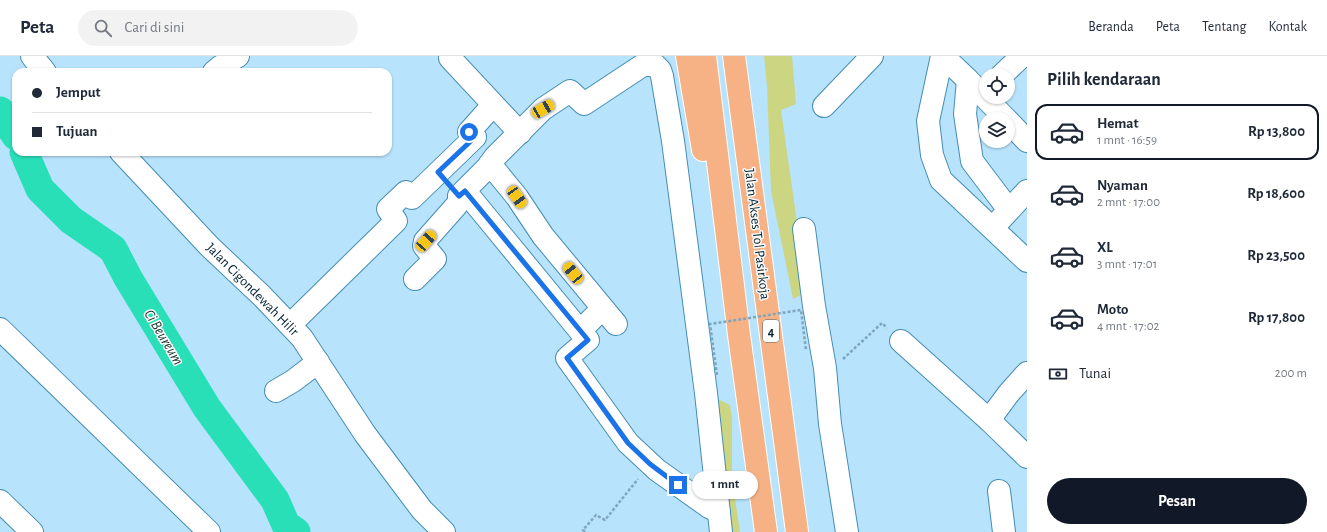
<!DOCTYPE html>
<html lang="id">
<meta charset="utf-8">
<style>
body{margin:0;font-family:"Alegreya Sans",sans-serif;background:#f2f2f3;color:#1f2937;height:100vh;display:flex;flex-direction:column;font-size:15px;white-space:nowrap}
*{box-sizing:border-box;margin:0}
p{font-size:13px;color:#747a83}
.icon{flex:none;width:22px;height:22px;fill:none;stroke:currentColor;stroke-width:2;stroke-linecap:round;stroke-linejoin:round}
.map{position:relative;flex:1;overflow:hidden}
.drawer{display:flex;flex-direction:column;background:#fff;width:300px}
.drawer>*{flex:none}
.top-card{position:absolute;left:12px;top:12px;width:380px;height:88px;border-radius:12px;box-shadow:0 1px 3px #0004;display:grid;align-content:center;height:88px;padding:0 20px;background:#fff}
.buttons{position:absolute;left:979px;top:12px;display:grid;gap:8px}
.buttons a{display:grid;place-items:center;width:36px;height:36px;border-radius:50%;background:#fff;box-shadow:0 1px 3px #0004;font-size:20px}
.end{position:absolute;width:18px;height:18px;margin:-9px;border:5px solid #1a73e8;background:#fff;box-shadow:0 0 0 2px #fff}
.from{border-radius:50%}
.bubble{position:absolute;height:28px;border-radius:14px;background:#fff;box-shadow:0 1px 3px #0004;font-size:13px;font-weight:700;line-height:28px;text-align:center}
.car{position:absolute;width:12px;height:24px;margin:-12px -6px;border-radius:5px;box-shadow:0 0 3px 1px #0007;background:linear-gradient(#f5c518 24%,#345 0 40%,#f5c518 0 76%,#345 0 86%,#f5c518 0)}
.top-card b{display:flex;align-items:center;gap:14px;height:38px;font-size:15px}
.top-card b+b{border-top:1px solid #e0e1e3}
.top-card i{width:10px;height:10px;background:#1f2937}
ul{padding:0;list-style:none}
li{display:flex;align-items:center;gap:12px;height:56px;margin:0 8px 6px;padding:0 12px;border:2px solid transparent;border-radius:12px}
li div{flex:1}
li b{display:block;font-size:15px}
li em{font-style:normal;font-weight:700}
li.selected{border-color:#111827}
li>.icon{width:36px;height:36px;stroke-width:1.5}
h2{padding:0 20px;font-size:18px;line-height:48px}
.pay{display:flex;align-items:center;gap:10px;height:44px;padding:0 20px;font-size:15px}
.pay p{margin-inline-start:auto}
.cta{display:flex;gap:8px;margin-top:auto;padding:8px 20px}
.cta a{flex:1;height:46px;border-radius:24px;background:#111827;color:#fff;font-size:16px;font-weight:700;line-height:46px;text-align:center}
header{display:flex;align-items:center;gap:24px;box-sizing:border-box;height:56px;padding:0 20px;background:#fff;border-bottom:1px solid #e0e1e3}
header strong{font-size:19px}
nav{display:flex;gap:22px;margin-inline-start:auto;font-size:14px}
.search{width:280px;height:36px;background:#f2f2f3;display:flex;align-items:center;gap:10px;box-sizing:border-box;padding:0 14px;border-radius:22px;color:#747a83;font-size:15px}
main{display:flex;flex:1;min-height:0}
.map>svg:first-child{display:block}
.green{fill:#ccd582}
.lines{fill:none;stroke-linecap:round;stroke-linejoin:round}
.river{stroke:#29dfb8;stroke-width:29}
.minor-casing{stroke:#448db3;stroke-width:24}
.highway-casing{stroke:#fff;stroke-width:24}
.path{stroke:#7fa6bc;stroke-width:2.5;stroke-dasharray:3 2;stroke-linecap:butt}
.minor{stroke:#fff;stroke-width:22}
.highway{stroke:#f6b185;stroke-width:22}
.path-bridge{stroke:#7fa6bc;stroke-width:2.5;stroke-dasharray:3 2;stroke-linecap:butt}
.route{stroke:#1a73e8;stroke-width:5}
.labels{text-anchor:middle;stroke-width:3;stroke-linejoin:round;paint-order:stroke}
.shield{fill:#fdfdfd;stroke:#4d636e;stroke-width:1}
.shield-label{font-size:13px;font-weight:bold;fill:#022130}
.street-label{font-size:14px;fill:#022130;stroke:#fdfdfd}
.water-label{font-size:15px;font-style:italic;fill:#163029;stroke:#fdfdfd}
</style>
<header>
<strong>Peta</strong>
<div class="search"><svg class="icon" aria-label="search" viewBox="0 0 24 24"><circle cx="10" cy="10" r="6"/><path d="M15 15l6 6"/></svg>Cari di sini</div>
<nav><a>Beranda</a><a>Peta</a><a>Tentang</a><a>Kontak</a></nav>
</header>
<main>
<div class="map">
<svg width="1027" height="476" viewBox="0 0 1027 476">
<rect width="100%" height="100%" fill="#b8e3fc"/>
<!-- green -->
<g class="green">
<polygon points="764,0 792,0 796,48 781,54 807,236 793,243 771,135 767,30"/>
<polygon points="718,343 730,349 732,363 732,422 740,476 727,476 711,346"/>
</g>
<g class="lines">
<!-- river -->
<g class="river">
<polyline points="0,55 16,80"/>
<polyline points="24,96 40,133 71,164 113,193 128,222 207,352 275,444 286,469 296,476"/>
</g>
<defs>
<g id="minor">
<polyline points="32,0 45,16"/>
<polyline points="942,0 928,65 932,99 941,124 1027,205"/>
<polyline points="943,0 968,24 1006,63"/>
<polyline points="450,2 520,77"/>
<polyline points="214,16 220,11 238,0"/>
<polyline points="1002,19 1022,0"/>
<polyline points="968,24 965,58 972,105 1009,154"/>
<polyline points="824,50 872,0"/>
<polyline points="1008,65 1027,85"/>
<polyline points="121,96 210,191 262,240 302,282 365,378 422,454 444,476"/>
<polyline points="490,108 517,141 543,180 616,268"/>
<polyline points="465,135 580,275 602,253"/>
<polyline points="999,165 1027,135"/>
<polyline points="804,173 814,250 825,312 830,368 847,476"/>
<polyline points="415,223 435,203 424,190 425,185 456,150 459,146 459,140 487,112 495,101 543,53 570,35 584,48 643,9 655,9 660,14 662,20 673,85 706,337 721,476"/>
<polyline points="290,269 396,165 388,153 406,136 412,142 475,81 469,76 493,49"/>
<polyline points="0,273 209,476"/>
<polyline points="580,275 588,284 567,302 628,387 657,414 709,451 719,456"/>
<polyline points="901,285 989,364 1027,401"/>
<polyline points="276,335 293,325 318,306"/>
<polyline points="989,364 1009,337 1027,317"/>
<polyline points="999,435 1004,476"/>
<polyline points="0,445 32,476"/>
</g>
<g id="highway">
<polyline points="687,0 703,94"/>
<polyline points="705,0 739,279 766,476"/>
<polyline points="734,0 797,476"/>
</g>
</defs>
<!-- minor casing -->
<use href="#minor" class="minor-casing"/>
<!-- highway casing -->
<use href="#highway" class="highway-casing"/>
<!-- path -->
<g class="path">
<polyline points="843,303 882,267 887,272"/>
<polyline points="585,476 583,474 596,459 605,464 638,423"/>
</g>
<!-- minor -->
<use href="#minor" class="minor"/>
<!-- highway -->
<use href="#highway" class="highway"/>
<!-- path-bridge -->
<polyline class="path-bridge" points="717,319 710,268 801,254 806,294"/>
</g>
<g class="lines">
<!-- route -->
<polyline class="route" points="469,76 474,82 438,116 459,140 465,135 588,284 567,302 628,387 650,408 678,429"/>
</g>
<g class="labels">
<!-- shield labels -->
<rect class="shield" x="763" y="264" width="16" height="22" rx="3"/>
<g class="shield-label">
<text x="771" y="280">4</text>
</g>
<!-- street labels -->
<g class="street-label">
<text transform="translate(758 178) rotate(83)" y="5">Jalan Akses Tol Pasirkoja</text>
<text transform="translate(253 233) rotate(45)" y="5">Jalan Cigondewah Hilir</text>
</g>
<!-- water labels -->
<g class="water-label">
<text transform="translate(164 281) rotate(59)" y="5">Ci Beureum</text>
</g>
</g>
</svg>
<div class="buttons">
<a><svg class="icon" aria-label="locate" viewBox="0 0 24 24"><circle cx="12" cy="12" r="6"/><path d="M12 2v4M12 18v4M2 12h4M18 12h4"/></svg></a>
<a><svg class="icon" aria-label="layers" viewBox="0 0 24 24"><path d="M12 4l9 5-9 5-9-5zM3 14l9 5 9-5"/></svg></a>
</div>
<i class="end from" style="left:469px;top:76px"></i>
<i class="end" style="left:678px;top:429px"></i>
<div class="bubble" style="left:692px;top:415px;width:66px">1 mnt</div>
<i class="car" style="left:543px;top:53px;rotate:60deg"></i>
<i class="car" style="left:517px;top:141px;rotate:145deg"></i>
<i class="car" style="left:426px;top:185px;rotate:42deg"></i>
<i class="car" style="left:573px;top:217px;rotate:321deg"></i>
<div class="top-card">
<b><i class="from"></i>Jemput</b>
<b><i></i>Tujuan</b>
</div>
</div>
<section class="drawer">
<h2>Pilih kendaraan</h2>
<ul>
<li class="selected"><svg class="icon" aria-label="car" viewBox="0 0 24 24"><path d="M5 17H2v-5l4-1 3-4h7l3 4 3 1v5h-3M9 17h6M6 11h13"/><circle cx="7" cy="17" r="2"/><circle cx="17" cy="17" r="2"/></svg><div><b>Hemat</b><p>1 mnt · 16:59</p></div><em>Rp 13,800</em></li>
<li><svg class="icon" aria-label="car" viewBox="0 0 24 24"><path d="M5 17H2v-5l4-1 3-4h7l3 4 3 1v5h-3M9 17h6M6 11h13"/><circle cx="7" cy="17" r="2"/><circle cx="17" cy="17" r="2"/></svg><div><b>Nyaman</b><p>2 mnt · 17:00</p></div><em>Rp 18,600</em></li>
<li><svg class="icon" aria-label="car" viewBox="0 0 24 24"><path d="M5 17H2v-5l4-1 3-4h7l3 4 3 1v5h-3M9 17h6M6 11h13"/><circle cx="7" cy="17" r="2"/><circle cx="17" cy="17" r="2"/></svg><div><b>XL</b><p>3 mnt · 17:01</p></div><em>Rp 23,500</em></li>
<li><svg class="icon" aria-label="car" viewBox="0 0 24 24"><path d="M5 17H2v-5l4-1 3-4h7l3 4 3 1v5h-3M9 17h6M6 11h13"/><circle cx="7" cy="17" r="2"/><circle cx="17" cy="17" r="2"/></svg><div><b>Moto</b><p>4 mnt · 17:02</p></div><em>Rp 17,800</em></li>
</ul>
<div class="pay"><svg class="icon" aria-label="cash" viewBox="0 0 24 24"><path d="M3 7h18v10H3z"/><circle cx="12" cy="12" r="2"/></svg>Tunai<p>200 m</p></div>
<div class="cta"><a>Pesan</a></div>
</section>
</main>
